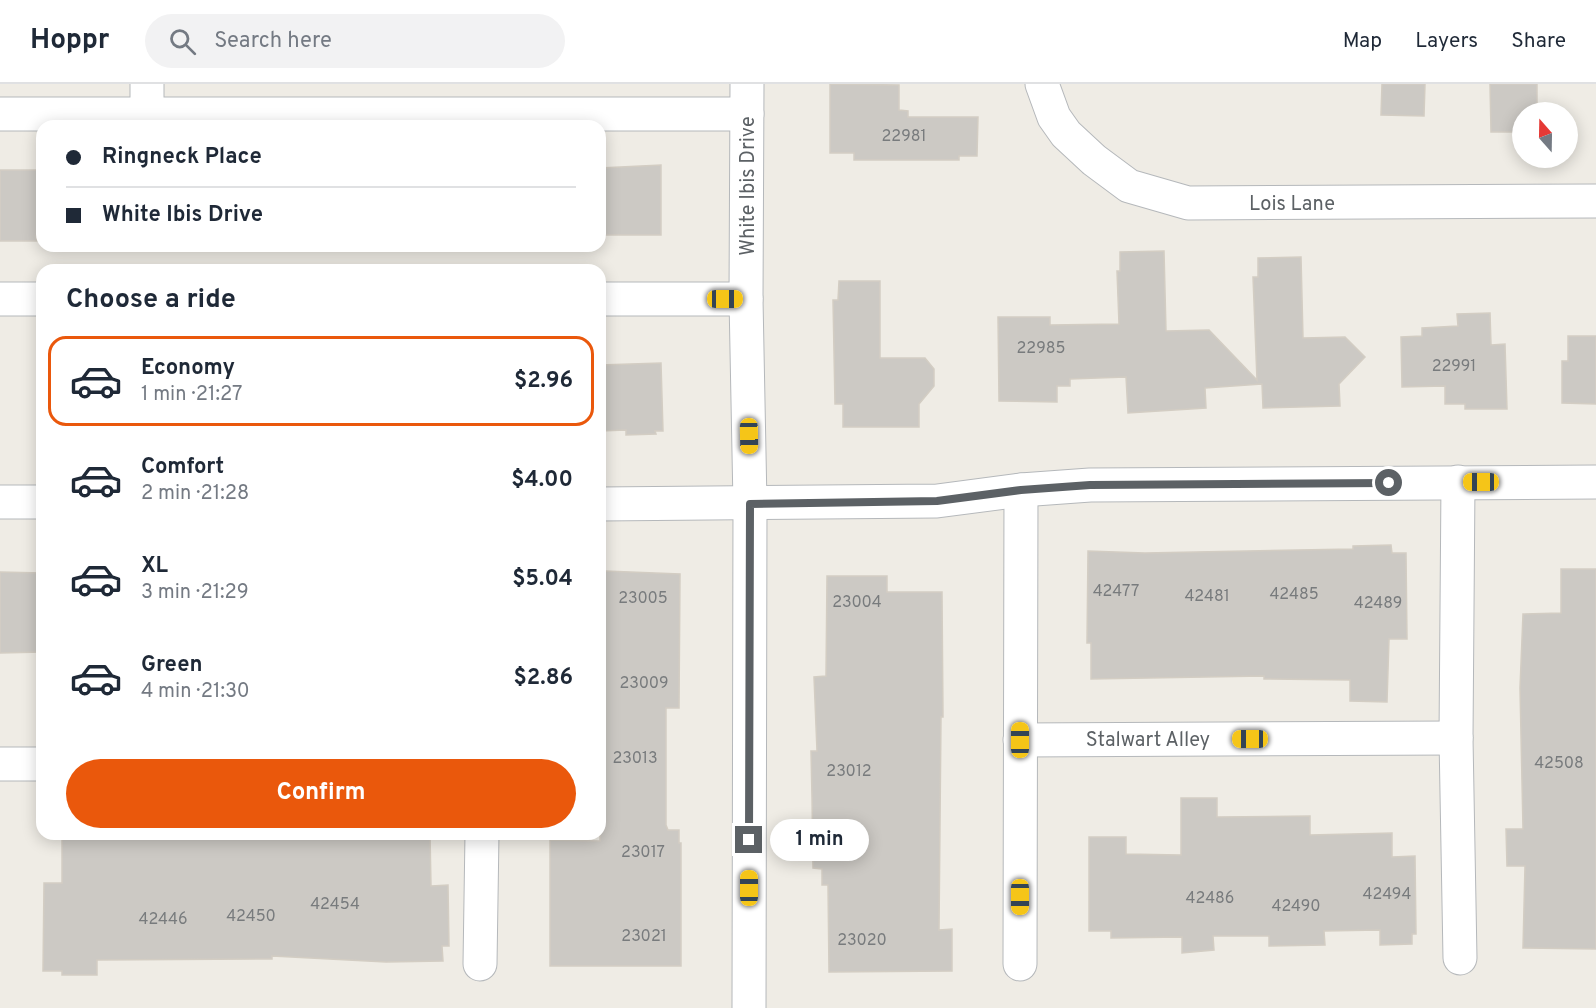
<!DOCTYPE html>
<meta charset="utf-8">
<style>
body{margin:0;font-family:Overpass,sans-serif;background:#f2f2f3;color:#1f2937;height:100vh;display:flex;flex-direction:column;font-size:22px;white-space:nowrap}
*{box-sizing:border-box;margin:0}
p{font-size:20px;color:#747a83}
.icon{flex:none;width:33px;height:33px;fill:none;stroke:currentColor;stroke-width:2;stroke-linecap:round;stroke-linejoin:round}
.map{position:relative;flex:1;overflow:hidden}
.drawer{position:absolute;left:36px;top:180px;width:570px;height:576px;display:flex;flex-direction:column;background:#fff;border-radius:18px;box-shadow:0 3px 15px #0003}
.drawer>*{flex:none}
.hud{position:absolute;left:36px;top:36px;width:570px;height:132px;border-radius:18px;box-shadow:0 3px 15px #0003;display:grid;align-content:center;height:132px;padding:0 30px;background:#fff}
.needle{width:39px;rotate:340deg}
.tools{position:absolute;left:1512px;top:18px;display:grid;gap:12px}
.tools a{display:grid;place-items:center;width:66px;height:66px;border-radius:50%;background:#fff;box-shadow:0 3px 15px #0003;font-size:30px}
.end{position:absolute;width:27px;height:27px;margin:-14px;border:8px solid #5c6165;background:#fff;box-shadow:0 0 0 3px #fff}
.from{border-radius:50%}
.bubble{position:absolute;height:42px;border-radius:21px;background:#fff;box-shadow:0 3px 15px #0003;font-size:20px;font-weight:700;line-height:42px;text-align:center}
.car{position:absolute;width:18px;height:36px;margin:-18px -9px;border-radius:8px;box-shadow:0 0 4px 2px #0007;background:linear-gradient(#f5c518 24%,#345 0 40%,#f5c518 0 76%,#345 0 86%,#f5c518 0)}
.hud b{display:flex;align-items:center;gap:21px;height:57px;font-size:22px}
.hud b+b{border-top:2px solid #e0e1e3}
.hud i{width:15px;height:15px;background:#1f2937}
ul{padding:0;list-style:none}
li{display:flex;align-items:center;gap:18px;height:90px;margin:0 12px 9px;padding:0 18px;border:3px solid transparent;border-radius:18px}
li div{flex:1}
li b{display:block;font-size:22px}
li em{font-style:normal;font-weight:700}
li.current{border-color:#ea580c}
li>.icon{width:54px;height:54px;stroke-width:1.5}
h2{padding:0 30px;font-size:27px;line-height:72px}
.primary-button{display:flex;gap:12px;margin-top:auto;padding:12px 30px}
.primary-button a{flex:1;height:69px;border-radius:36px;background:#ea580c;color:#fff;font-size:24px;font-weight:700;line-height:69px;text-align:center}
header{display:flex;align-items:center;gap:36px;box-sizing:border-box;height:84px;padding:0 30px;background:#fff;border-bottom:2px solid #e0e1e3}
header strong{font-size:28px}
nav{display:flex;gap:33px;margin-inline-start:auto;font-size:21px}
.search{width:420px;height:54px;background:#f2f2f3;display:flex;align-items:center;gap:15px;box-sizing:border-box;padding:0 21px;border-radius:33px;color:#747a83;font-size:22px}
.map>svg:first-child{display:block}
.building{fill:#ccc9c4;stroke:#d3cdc3;stroke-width:1.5}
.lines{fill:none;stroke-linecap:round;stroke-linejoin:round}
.minor-casing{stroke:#b5b8bb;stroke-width:35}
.minor{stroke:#fff;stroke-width:33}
.route{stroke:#5c6165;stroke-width:8}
.labels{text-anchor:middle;stroke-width:6;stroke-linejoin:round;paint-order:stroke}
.number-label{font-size:16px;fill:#787b7d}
.street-label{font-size:20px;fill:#5c6165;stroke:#fff}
</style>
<header>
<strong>Hoppr</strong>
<div class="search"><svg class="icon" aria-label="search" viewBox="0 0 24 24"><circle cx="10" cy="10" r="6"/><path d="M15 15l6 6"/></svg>Search here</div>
<nav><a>Map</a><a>Layers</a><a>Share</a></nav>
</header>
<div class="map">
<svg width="1596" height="924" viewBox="0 0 1596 924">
<rect width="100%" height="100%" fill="#efece5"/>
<!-- building -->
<g class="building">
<polygon points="830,0 899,1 899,26 908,27 908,33 978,33 977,72 959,72 959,76 854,76 854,69 830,69"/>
<polygon points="1382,0 1425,0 1424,32 1381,31"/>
<polygon points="1490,0 1537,0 1537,28 1522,28 1522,48 1491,48"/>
<polygon points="661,81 661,151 600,151 600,84"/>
<polygon points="0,86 42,86 42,152 36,152 37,157 0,157"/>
<polygon points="1164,167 1166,247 1209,246 1257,296 1253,193 1258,193 1258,174 1301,173 1303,254 1345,253 1365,273 1339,300 1340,322 1263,324 1262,300 1205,304 1206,324 1128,329 1126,293 1070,295 1070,302 1057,302 1057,318 999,317 998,233 1050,233 1050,241 1119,240 1117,187 1120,187 1120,168"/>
<polygon points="839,197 880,197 880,274 925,274 934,285 934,302 919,320 919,343 843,343 843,320 835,320 833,216 838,216"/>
<polygon points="1490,229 1491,261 1505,260 1507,325 1465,325 1465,320 1445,320 1445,302 1402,303 1401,253 1422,252 1422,244 1458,242 1457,230"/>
<polygon points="1568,252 1596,252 1596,320 1562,319 1562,277 1568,277"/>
<polygon points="661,279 663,347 655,347 656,350 626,351 626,346 600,347 600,281"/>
<polygon points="1391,461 1392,469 1406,469 1407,555 1389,555 1387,618 1350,617 1350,596 1264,595 1264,592 1091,595 1091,559 1087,559 1088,467 1145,469 1353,465 1353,462"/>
<polygon points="1561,485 1596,485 1596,865 1523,864 1525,782 1507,782 1506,745 1523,745 1520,604 1523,530 1561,529"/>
<polygon points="605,487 680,490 679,624 666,624 666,741 668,746 679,746 679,759 681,759 681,882 550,882 550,756 600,757 600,690 604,690"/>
<polygon points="0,488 42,489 42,568 0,569"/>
<polygon points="827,492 887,492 887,508 942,508 943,633 941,633 939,846 952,845 952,887 829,888 828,801 822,801 822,785 813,784 812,713 811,667 817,667 814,593 826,592"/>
<polygon points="1181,714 1217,714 1217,733 1310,732 1310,751 1392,749 1392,773 1415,772 1416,850 1412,850 1412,860 1380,861 1380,846 1324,847 1325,861 1269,862 1269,852 1213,852 1214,866 1182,869 1182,853 1111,854 1111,847 1089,847 1089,753 1126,753 1126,770 1181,771"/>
<polygon points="62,750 430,750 431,802 448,801 449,862 442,862 443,877 386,878 272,872 272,875 97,876 97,891 62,891 62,887 43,887 44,799 62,799"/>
</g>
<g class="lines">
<defs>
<g id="minor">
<polyline points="147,0 147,30"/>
<polyline points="747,0 746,215 750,420 749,924"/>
<polyline points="1042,0 1054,33 1066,50 1094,76 1129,102 1188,119 1596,117"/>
<polyline points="0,30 747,30"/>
<polyline points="0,215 42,215"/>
<polyline points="600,215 746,215"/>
<polyline points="1458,398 1456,654 1460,874"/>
<polyline points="0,418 42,418"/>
<polyline points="600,420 937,417 1021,406 1090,401 1596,398"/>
<polyline points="1020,656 1456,654"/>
<polyline points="0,680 42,680"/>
<polyline points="480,880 482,750"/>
<polyline points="1020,880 1021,406"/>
</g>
</defs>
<!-- minor casing -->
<use href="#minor" class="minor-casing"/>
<!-- minor -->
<use href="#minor" class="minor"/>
</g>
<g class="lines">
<!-- route -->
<polyline class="route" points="749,756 750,420 937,417 1021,406 1090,401 1389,399"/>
</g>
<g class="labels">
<!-- number labels -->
<g class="number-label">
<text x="904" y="57">22981</text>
<text x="1041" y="269">22985</text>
<text x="1454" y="287">22991</text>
<text x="1116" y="512">42477</text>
<text x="1294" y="515">42485</text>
<text x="1207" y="517">42481</text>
<text x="643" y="519">23005</text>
<text x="857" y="523">23004</text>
<text x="1378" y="524">42489</text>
<text x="644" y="604">23009</text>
<text x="635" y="679">23013</text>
<text x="1559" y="684">42508</text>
<text x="849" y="692">23012</text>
<text x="643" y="773">23017</text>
<text x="1387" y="815">42494</text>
<text x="1210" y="819">42486</text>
<text x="335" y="825">42454</text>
<text x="1296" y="827">42490</text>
<text x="251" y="837">42450</text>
<text x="163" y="840">42446</text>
<text x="644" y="857">23021</text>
<text x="862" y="861">23020</text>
</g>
<!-- street labels -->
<g class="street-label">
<text transform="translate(747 102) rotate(-90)" y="7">White Ibis Drive</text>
<text x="1292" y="126">Lois Lane</text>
<text x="1148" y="662">Stalwart Alley</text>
</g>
</g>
</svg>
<div class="tools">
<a><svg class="needle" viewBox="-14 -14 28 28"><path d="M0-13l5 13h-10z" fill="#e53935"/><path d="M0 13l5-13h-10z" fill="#747a83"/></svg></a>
</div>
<i class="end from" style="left:1389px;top:399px"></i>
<i class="end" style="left:749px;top:756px"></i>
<div class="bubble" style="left:770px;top:735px;width:99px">1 min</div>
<i class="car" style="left:725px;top:215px;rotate:90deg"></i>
<i class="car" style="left:749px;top:352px;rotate:179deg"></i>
<i class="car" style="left:1481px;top:398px;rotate:270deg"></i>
<i class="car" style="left:1250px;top:655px;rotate:270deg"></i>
<i class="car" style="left:1020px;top:656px;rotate:0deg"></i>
<i class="car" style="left:749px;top:804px;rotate:0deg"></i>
<i class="car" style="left:1020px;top:813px;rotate:180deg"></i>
<div class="hud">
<b><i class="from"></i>Ringneck Place</b>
<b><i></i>White Ibis Drive</b>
</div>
<section class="drawer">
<h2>Choose a ride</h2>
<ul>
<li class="current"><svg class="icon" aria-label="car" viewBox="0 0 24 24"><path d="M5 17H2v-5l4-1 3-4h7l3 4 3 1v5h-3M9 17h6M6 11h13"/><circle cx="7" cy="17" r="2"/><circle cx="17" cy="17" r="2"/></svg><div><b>Economy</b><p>1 min · 21:27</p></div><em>$2.96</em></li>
<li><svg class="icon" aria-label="car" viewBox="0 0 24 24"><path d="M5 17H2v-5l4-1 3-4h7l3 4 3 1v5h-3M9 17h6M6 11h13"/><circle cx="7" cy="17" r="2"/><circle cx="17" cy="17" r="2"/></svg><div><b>Comfort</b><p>2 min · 21:28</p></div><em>$4.00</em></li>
<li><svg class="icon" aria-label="car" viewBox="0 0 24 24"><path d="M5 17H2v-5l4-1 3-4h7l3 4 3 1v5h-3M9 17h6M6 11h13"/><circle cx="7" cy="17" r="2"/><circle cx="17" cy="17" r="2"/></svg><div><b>XL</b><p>3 min · 21:29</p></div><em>$5.04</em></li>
<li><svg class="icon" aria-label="car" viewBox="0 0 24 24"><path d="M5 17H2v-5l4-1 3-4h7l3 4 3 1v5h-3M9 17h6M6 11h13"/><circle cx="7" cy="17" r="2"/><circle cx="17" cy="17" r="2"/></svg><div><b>Green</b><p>4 min · 21:30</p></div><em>$2.86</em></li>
</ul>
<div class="primary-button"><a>Confirm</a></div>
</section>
</div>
